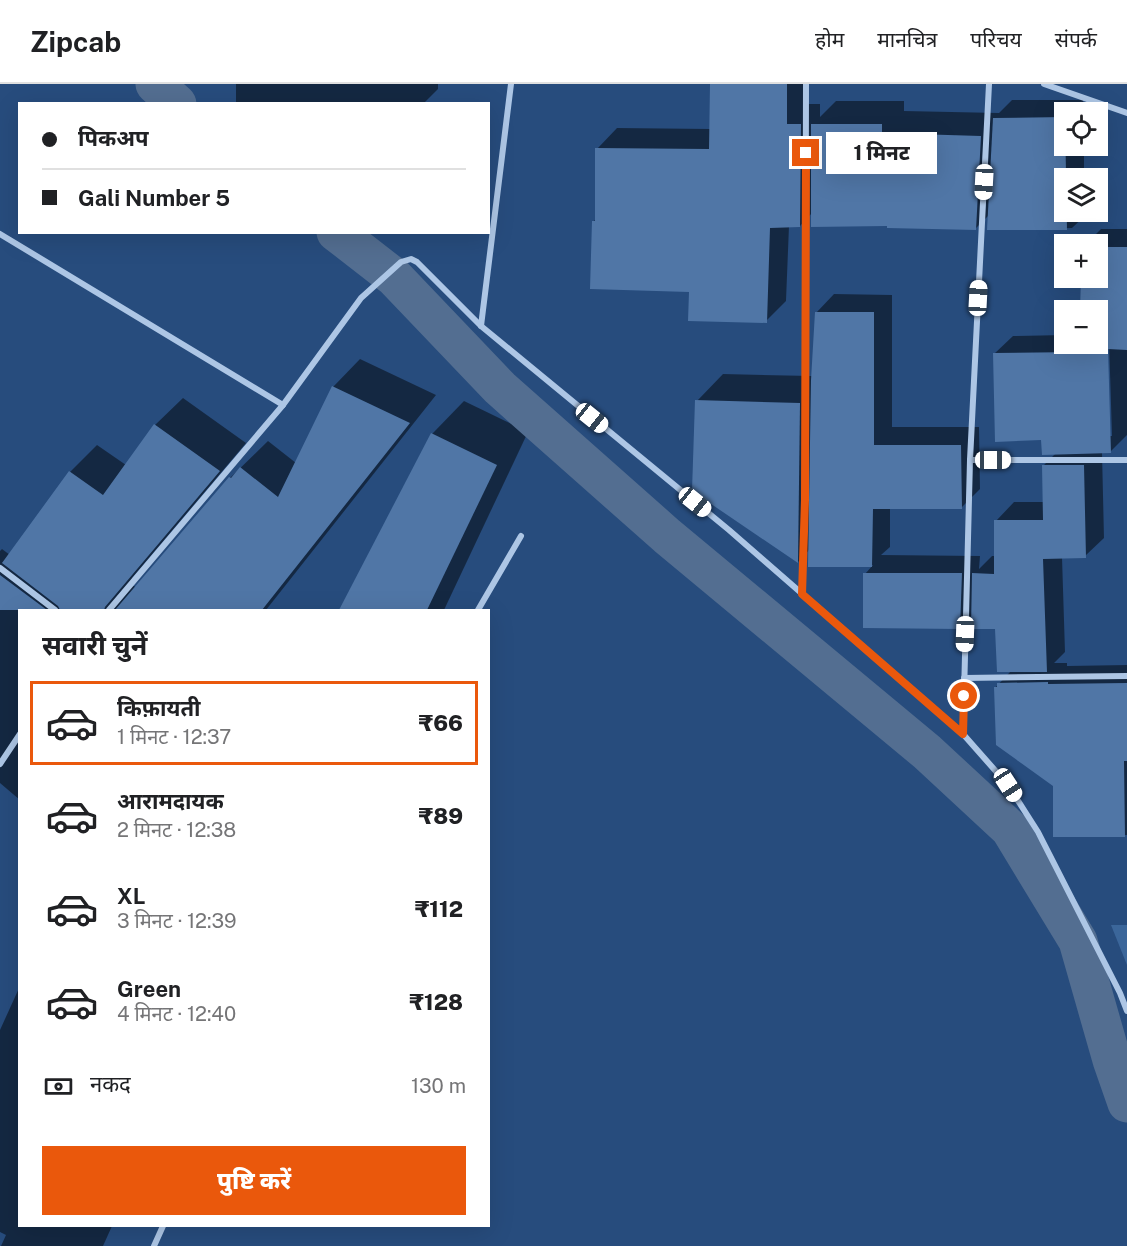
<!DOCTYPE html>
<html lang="hi">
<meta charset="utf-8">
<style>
body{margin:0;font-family:"Public Sans","Noto Sans Devanagari",sans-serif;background:#f6f6f6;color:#202124;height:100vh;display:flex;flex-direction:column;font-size:22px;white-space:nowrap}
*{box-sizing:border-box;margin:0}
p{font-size:20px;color:#757577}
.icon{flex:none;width:33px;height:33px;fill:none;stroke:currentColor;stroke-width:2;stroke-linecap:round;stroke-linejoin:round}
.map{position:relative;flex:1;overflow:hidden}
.details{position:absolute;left:18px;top:525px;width:472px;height:618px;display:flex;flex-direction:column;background:#fff;border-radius:0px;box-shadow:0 6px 24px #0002}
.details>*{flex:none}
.banner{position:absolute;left:18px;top:18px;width:472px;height:132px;border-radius:0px;box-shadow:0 6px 24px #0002;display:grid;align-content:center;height:132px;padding:0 24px;background:#fff}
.buttons{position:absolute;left:1054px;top:18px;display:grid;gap:12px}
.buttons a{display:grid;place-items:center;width:54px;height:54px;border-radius:0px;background:#fff;box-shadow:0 6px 24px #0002;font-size:30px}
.end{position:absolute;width:27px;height:27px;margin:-14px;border:8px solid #ea580c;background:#fff;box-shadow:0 0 0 3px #fff}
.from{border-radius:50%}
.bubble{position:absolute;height:42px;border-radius:0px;background:#fff;box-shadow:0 6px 24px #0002;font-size:20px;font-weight:800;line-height:42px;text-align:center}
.car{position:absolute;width:18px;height:36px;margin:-18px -9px;border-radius:8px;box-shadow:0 0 4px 2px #0007;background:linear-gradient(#fff 24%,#345 0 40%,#fff 0 76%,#345 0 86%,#fff 0)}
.banner b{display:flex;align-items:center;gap:21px;height:57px;font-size:22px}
.banner b+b{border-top:2px solid #e0e0e0}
.banner i{width:15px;height:15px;background:#202124}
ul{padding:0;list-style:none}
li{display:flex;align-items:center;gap:18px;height:84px;margin:0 12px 9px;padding:0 12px;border:3px solid transparent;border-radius:0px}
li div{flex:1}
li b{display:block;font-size:22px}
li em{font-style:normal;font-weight:800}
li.selected{border-color:#ea580c}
li>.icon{width:54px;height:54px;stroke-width:1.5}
h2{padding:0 24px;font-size:27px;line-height:72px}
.pay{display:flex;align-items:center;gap:15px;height:66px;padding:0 24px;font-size:22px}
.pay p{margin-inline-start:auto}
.action{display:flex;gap:12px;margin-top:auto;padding:12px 24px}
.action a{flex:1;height:69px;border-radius:0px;background:#ea580c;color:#fff;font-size:24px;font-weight:800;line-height:69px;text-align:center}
header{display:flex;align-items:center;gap:36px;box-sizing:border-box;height:84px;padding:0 30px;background:#fff;border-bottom:2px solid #e0e0e0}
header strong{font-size:28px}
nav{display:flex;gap:33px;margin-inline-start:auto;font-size:21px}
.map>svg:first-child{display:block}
.green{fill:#3b669a}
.shadow{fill:#0007;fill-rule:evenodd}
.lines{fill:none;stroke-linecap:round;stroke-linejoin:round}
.canal{stroke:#536e91;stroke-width:39}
.building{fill:#5076a6}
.minor{stroke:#adc6e5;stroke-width:6}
.route{stroke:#ea580c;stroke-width:8}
</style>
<header>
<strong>Zipcab</strong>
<nav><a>होम</a><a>मानचित्र</a><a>परिचय</a><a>संपर्क</a></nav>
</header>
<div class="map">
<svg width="1127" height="1162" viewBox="0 0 1127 1162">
<rect width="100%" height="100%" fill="#274c7d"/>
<!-- green -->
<polygon class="green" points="1111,841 1127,841 1127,881"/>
<!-- shadow -->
<g class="shadow">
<polygon points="236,0 438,0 438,5 423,20 236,20"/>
<polygon points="711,0 807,0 807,20 820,20 820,33 836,17 904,17 904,27 999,29 1012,16 1083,16 1083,28 1065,28 1065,62 1084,62 1084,85 1091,85 1091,94 1065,94 1065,128 1089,128 1072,144 988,145 989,131 976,144 889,140 812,129 800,142 789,142 786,217 766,237 691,206 593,138 596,135 597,65 617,44 711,45"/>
<path d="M1101,145H1127V351L1111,367L1102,368L1104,454L1085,472L1062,473L1065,568L1054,579H1067V582L1127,581V751L1055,752L1054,701L995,604L1011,587L996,543L973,530L960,543L865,490L873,481L810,482V465L798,478L697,317L723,290L812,292L816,229L834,210L892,211V343H979L980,405L961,424H890V463L881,471L980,472L979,485L992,472H996V437L1014,418H1044L1043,382L1056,369L1043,355L994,270L1013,252L1065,251V260H1098V226H1082L1083,194H1098V160H1086ZM1109,257L1112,352H1109L1106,258Z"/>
<polygon points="360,275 436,311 266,526 20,526 20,716 0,699 0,467 2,465 10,471 70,388 97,361 126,381 155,341 183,314 246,359 132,494 131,501 136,503 230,394 268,357 296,379 333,303"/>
<polygon points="464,317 528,348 444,526 341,526 432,350"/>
<polygon points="20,902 20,1142 112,1142 103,1162 1,1162 6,1151 0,1148 0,946"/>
</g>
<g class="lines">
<!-- canal -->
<g class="canal">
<polyline points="155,0 177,20"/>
<polyline points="336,148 394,193 500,304 667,452 927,668 1010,745 1078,857 1112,976 1127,1019"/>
</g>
</g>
<!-- building -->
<g class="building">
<polygon points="710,0 787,0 787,40 801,40 800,143 770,144 767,239 688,237 689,208 590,205 592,137 595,137 595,64 709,65"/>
<polygon points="1065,33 1067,146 987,146 993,34"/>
<polygon points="811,40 882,40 882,49 981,52 976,146 887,144 887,142 811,143"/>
<polygon points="1098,163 1127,163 1127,266 1108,265 1111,369 1042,371 1041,356 995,358 993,269 1079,268 1080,260 1098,260 1098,226 1080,226 1081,194 1098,194"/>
<polygon points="815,228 874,228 874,361 961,361 962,425 873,425 872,483 808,483 811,296"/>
<polygon points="332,302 410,339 262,526 115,526 229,393 231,394 240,383 278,413"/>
<polygon points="695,316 800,319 798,479 692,407"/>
<polygon points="154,340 220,387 105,523 104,526 60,526 58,522 2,479 69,387 103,411"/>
<polygon points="431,349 497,381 427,526 339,526"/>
<polygon points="1042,381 1084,381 1086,474 1043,475 1047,588 997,588 995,545 971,545 972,489 994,490 994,436 1043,436"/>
<polygon points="863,489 962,489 960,545 863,544"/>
<polygon points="0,491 47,526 0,526"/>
<polygon points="1048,598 1048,600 1127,599 1127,677 1124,677 1125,753 1053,753 1053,702 996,661 994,603 997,603 997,599"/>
</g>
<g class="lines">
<!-- minor -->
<g class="minor">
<polyline points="1044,0 1127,29"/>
<polyline points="0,150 283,321"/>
<polyline points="481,242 511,0"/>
<polyline points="970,376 1127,376"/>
<polyline points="0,484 55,526"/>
<polyline points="802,510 805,416 806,0"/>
<polyline points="109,526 283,321 361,214 401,178 411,175 417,178 481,242 729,446 963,650 1008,701 1038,748 1120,909 1127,927"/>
<polyline points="478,526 521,452"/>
<polyline points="964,594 1127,592"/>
<polyline points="963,650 970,376 989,0"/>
<polyline points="0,680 20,650"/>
<polyline points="154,1162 163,1142"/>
</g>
</g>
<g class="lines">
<!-- route -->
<polyline class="route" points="806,69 805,416 802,510 963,650 964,612"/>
</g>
</svg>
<div class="buttons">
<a><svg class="icon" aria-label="locate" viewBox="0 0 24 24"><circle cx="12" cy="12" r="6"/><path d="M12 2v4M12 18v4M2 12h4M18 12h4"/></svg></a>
<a><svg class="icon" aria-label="layers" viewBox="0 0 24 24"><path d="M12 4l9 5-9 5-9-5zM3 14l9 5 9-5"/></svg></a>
<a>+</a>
<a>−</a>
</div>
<i class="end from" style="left:964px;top:612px"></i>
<i class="end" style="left:806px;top:69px"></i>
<div class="bubble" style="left:826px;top:48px;width:111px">1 मिनट</div>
<i class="car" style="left:984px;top:98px;rotate:183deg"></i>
<i class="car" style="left:978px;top:214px;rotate:3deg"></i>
<i class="car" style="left:592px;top:334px;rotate:129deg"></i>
<i class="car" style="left:993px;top:376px;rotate:90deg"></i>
<i class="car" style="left:695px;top:418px;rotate:129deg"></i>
<i class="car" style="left:965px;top:550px;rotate:182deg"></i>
<i class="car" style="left:1008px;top:701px;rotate:147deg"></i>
<div class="banner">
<b><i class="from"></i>पिकअप</b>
<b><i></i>Gali Number 5</b>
</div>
<section class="details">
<h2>सवारी चुनें</h2>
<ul>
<li class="selected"><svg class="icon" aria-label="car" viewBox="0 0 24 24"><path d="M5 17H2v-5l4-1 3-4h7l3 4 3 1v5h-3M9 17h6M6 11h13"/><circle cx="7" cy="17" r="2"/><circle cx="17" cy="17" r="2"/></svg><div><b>किफ़ायती</b><p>1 मिनट · 12:37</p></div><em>₹66</em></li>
<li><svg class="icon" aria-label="car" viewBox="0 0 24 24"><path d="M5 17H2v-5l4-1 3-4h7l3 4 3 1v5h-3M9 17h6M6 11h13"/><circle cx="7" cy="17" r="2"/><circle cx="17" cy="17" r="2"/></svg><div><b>आरामदायक</b><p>2 मिनट · 12:38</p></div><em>₹89</em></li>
<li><svg class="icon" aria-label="car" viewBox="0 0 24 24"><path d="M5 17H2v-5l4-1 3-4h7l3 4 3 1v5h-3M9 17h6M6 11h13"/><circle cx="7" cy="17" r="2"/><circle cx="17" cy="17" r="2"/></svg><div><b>XL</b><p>3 मिनट · 12:39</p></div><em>₹112</em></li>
<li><svg class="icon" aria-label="car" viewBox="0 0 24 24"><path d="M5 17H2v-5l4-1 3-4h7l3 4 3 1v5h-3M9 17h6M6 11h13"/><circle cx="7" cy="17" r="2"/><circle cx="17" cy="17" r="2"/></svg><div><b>Green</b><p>4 मिनट · 12:40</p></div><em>₹128</em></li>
</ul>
<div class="pay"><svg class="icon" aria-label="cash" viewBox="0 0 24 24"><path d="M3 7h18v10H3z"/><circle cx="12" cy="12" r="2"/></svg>नकद<p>130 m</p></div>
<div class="action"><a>पुष्टि करें</a></div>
</section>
</div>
